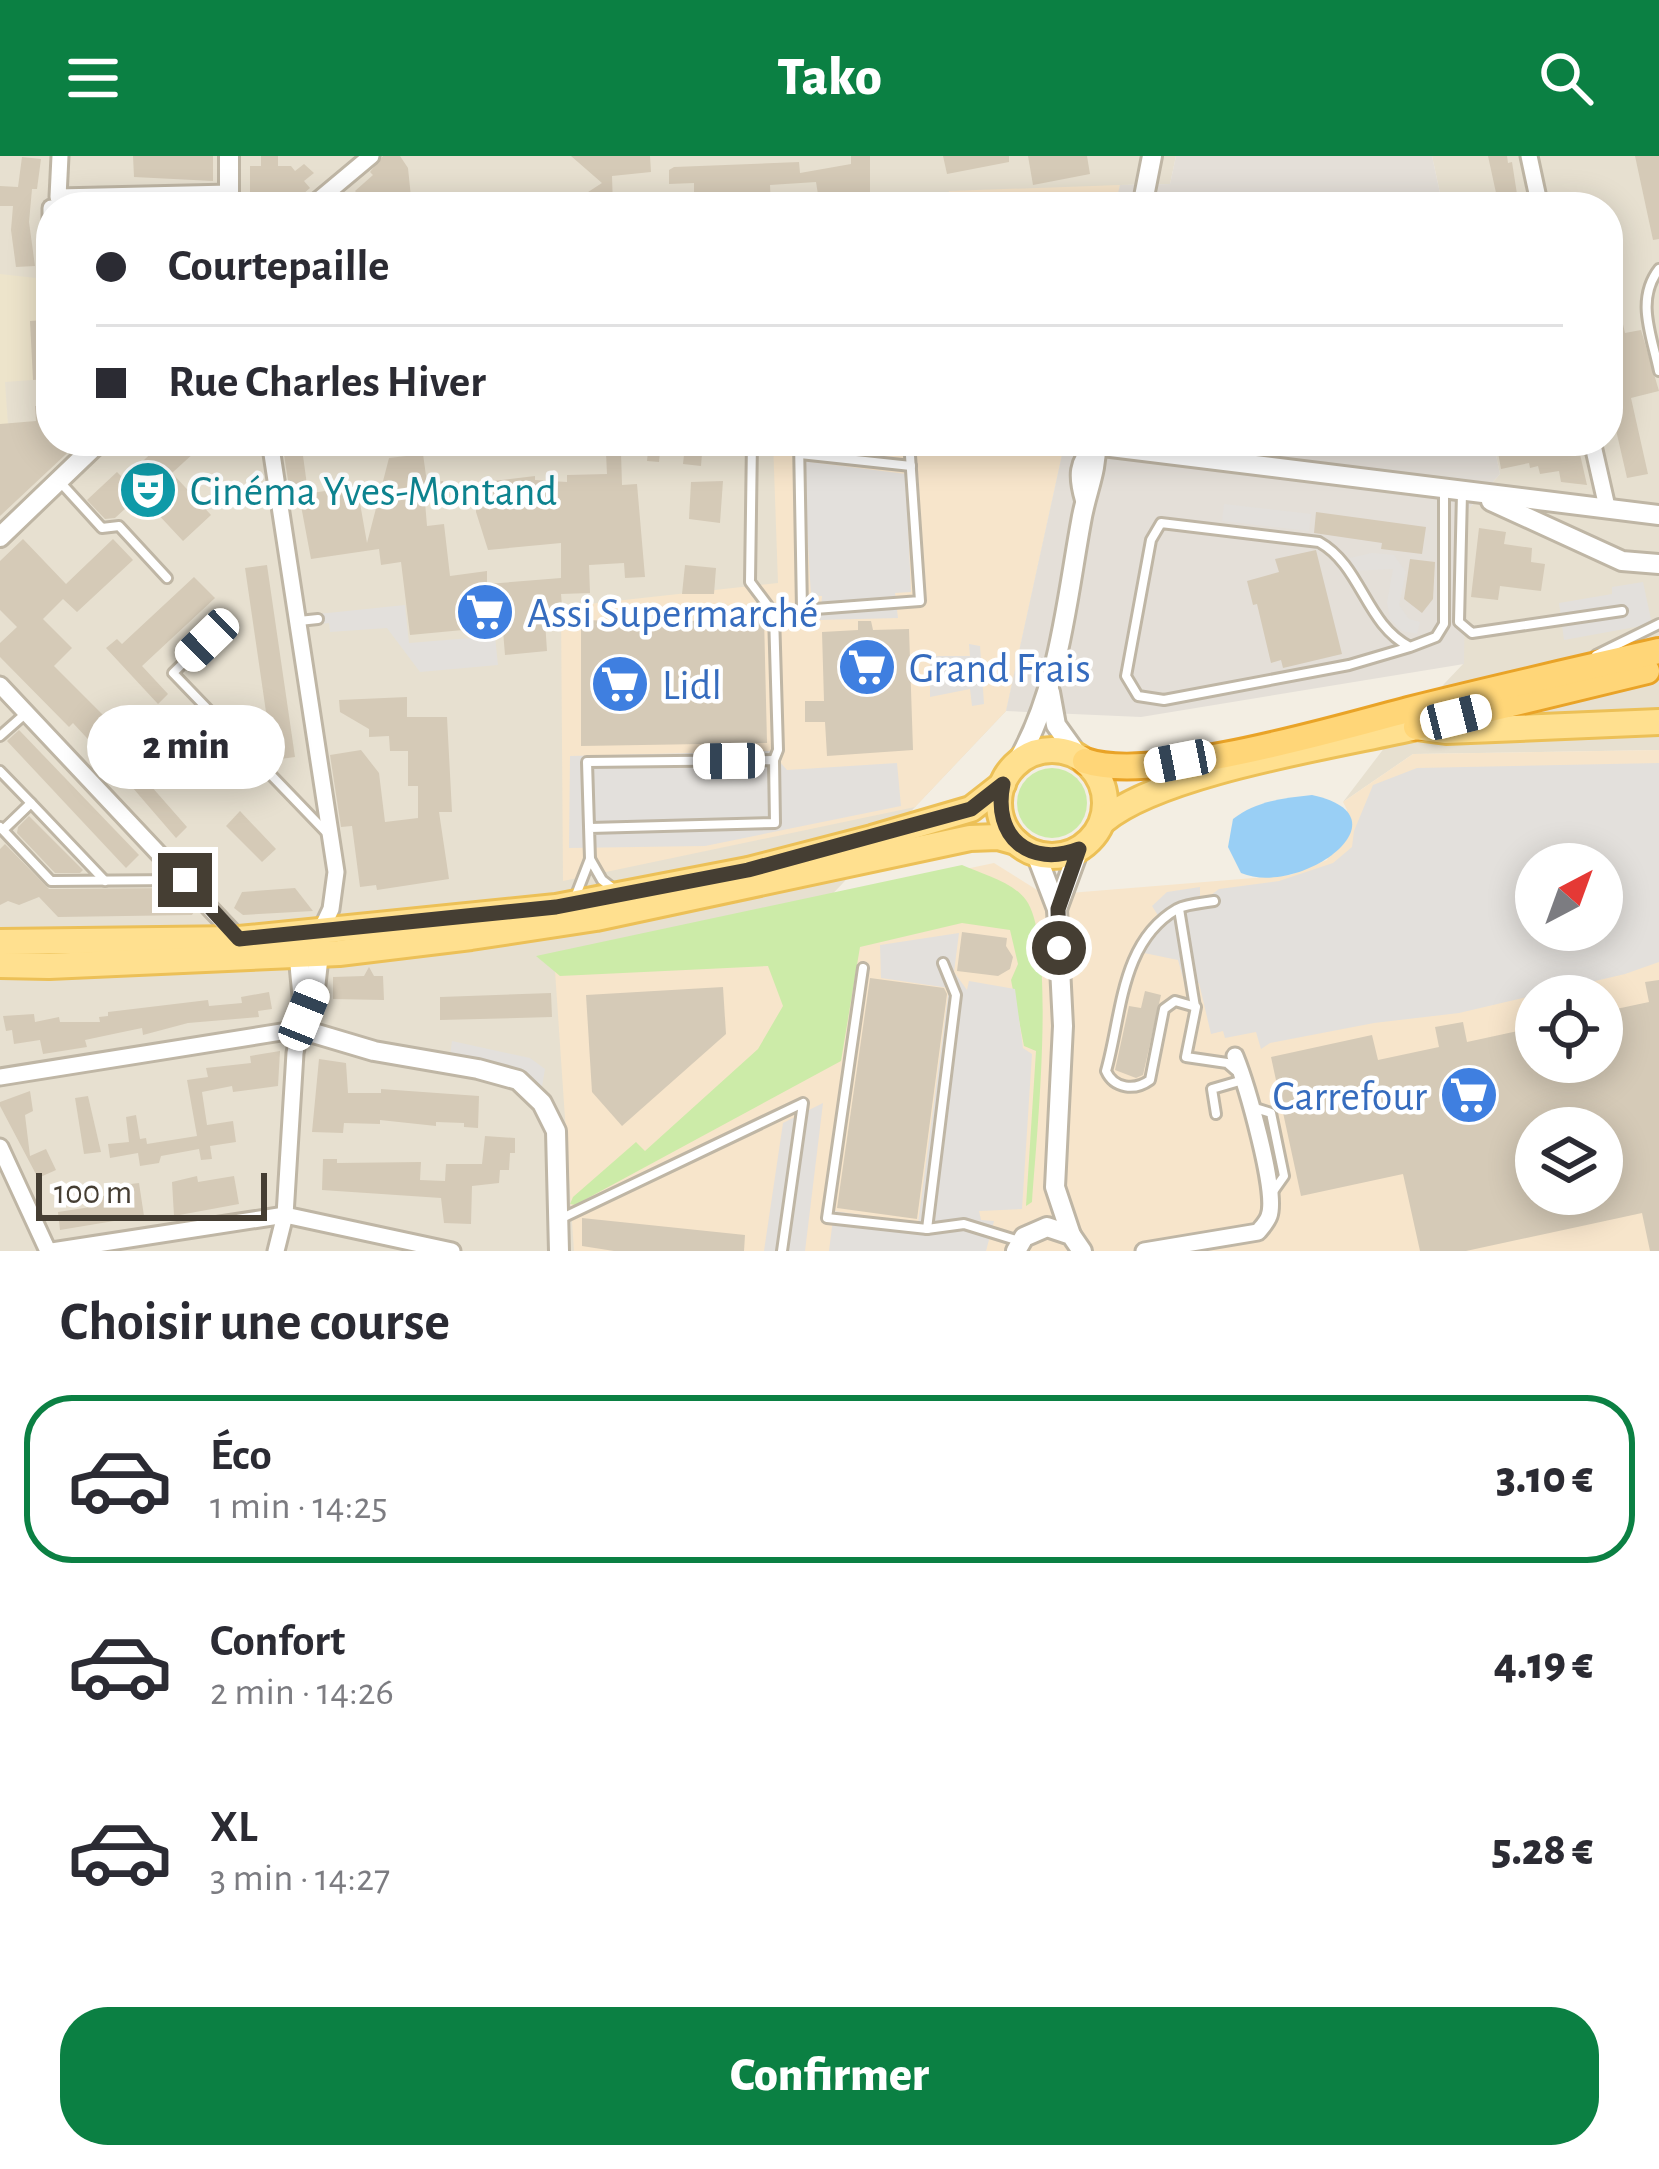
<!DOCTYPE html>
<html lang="fr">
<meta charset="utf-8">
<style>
body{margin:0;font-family:"Alegreya Sans",sans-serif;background:#f7f7f7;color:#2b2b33;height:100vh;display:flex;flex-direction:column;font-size:45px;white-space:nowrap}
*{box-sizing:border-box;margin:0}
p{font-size:39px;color:#7c7c81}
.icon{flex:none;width:66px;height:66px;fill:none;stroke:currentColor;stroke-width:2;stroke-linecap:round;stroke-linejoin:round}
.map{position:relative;height:1095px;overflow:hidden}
.sheet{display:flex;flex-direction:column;background:#fff;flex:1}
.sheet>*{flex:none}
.top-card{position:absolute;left:36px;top:36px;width:1587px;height:264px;border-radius:48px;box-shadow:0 6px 30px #0003;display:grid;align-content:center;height:264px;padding:0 60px;background:#fff}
.needle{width:78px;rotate:41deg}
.tools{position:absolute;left:1515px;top:687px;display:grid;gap:24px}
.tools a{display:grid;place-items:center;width:108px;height:108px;border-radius:50%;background:#fff;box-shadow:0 6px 30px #0003;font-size:60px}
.scale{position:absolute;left:36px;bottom:30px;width:231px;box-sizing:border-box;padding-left:12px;border:6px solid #453e33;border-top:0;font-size:33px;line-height:42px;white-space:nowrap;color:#453e33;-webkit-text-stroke:9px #fff;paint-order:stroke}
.end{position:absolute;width:54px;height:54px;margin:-27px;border:15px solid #453e33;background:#fff;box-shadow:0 0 0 6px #fff}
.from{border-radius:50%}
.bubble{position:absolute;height:84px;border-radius:42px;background:#fff;box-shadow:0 6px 30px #0003;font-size:39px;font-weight:800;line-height:84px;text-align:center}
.car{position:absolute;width:36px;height:72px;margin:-36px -18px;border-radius:15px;box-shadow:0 0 9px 3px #0007;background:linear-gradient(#fff 24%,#345 0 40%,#fff 0 76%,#345 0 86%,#fff 0)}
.top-card b{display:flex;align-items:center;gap:42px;height:114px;font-size:45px}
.top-card b+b{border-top:3px solid #e1e1e2}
.top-card i{width:30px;height:30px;background:#2b2b33}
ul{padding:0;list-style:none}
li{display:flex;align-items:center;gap:36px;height:168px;margin:0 24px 18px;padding:0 36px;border:6px solid transparent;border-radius:48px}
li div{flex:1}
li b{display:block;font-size:45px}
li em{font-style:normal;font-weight:800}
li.selected{border-color:#0b8043}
li>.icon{width:108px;height:108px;stroke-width:1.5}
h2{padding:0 60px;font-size:54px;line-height:144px}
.primary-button{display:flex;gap:24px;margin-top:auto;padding:24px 60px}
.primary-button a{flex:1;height:138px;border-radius:48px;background:#0b8043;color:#fff;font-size:48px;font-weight:800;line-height:138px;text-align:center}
header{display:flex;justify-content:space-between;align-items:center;height:156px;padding:0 60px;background:#0b8043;color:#fff;font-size:54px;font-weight:800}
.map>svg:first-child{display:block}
.residential{fill:#e7e0d0}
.commercial{fill:#f7e5cb;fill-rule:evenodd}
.industrial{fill:#e4dfd8}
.education{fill:#ede4cb}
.green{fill:#cceba8}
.parking{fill:#e3e0dc;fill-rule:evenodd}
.water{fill:#99cff5}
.building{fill:#d5cab7;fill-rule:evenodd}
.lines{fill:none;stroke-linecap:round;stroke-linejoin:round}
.service-casing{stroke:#bfb6a5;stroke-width:14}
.minor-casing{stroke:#bfb6a5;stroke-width:21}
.tertiary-casing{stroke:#bfb6a5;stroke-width:24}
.primary-casing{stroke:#ecc057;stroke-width:30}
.trunk-casing{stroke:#e9a327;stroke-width:30}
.service{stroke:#fff;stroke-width:8}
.minor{stroke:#fff;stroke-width:15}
.tertiary{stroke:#fff;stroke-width:18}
.primary{stroke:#ffe08f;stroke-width:24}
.trunk{stroke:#ffd678;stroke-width:24}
.route{stroke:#453e33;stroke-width:15}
.labels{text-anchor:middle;stroke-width:9;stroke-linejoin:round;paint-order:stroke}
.culture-label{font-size:42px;fill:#0d838f;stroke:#fff;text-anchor:start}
.shop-label{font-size:42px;fill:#366cbe;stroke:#fff;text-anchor:start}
</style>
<header><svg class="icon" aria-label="menu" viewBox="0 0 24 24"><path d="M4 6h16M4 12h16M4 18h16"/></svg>Tako<svg class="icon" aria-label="search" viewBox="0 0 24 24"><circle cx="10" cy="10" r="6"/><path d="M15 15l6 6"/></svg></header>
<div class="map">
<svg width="1659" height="1095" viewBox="0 0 1659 1095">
<rect width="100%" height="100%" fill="#f3eee3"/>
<!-- residential -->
<g class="residential">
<polygon points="0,0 1176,0 1170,28 1120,29 1115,51 51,51 51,285 1065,285 1006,555 806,766 615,1095 0,1095"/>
<polygon points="1432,0 1659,0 1659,594 1413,598 1343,646 1388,587 1463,508 1466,356 1500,318 1493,285 1608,285 1608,51 1443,51"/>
</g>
<!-- commercial -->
<g class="commercial">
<polygon points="1120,29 1115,51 947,51 949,35"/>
<polygon points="773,285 1065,285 1006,555 915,651 563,725 561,451 778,427"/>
<path d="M1659,594V1095H574L554,800L994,707L1045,739L1290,719L1327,704L1347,654L1343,646L1413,598ZM1536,708H1602V774H1536ZM1536,840H1602V906H1536ZM1536,972H1602V1038H1536Z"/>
</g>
<!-- industrial -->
<g class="industrial">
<polygon points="1176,0 1432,0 1443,51 1115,51 1120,29 1170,28"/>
<polygon points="1065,285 1493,285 1500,318 1466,356 1464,508 1141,561 1006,555"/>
</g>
<!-- education -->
<polygon class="education" points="0,118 45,123 47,135 51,135 51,159 44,160 47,223 5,226 10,299 0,300"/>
<!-- green -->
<g class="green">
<circle cx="1052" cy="647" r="35"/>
<path d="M962,709C982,718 1013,726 1026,744C1057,787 1036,986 1032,1046L1026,1050L1036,895L1024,890L1011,824L1018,808L1010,774L962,767L860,791L841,905L575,1049L570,1048L573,1041L636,986L645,995L758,893L783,850L768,810L560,820L536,800Z"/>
</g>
<!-- parking -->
<g class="parking">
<polygon points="803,305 906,318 911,436 895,437 898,462 820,464 822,440 811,440"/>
<polygon points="1224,348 1311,358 1309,375 1222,365"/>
<polygon points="1372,397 1394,399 1406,416 1399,449 1409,463 1420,466 1417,478 1402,475 1390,463 1387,447 1393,413 1353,415 1350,402"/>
<polygon points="1643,426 1652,468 1564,484 1559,447 1612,438 1612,431"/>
<polygon points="405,449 409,487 495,480 498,509 420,516 387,472 330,476 329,467 319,468 318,458"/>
<polygon points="969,488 980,490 984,548 972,550 970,533 930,541 930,500 970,500"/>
<polygon points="770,595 787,614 897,607 901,650 705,690 569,692 570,600"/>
<path d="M1659,607V806L1625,818L1459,857L1374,867L1270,887L1261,893L1256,876L1225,882L1223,875L1211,878L1199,827L1185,829L1178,804L1144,797L1159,761L1152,750L1167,736L1200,731V755L1207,742L1219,733L1279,725L1333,707L1352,691L1354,675L1373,629L1417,612ZM1536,708H1602V774H1536Z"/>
<polygon points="959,777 954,816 967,834 969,825 1015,833 1023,892 1032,898 1022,1053 979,1055 981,1064 994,1065 986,1095 829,1095 834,1055 918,1067 949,832 881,822 880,789"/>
<polygon points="452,885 530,902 545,913 542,931 513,912 450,901"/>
<polygon points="823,947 805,1095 764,1095 783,967"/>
</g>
<!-- water -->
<path class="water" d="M1312,639C1413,661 1299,742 1241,717L1228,691L1233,663C1256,645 1284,642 1312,639Z"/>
<!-- building -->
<g class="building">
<polygon points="133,0 213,0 213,25 134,21"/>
<polygon points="261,0 278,0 278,10 291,10 295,15 304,8 314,17 304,25 310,32 288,51 250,51 250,10 261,10"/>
<polygon points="383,0 400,0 408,12 412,51 369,51 355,35 373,19 370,16"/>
<polygon points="571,0 650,0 651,16 612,20 613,51 565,51 602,27"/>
<polygon points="851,0 870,0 870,51 820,51 816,26 770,29 771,51 721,51 720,37 694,39 694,27 669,28 669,14 674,11 799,6 800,17 851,8"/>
<polygon points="943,0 1009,0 1009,6 947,18"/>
<polygon points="1028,0 1087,0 1090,18 1033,29"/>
<polygon points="1488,0 1507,0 1508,7 1512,6 1519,51 1505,51 1504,45 1498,46"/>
<polygon points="1635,0 1659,0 1659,83 1653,84"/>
<polygon points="22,1 41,3 37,33 32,33 29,66 35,110 16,111 11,74 13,50 0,50 0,30 18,31"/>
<polygon points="1613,125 1625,177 1641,174 1659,235 1631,242 1648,318 1627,322 1608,239 1608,126"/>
<polygon points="44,164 47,223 33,224 30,165"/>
<polygon points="49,249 51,285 80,285 0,360 0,268 36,265 35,250"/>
<polygon points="164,285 207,285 172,317 211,359 183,385 140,339 115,362 105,363 87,344 117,316 124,323"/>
<polygon points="282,285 301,285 307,329 289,331"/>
<polygon points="635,285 703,285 701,310 683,308 684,299 660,296 659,306 647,305 648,295 635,293"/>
<polygon points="1496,285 1577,285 1587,329 1561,326 1559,315 1540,318 1538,310 1530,312 1529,307 1501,313"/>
<polygon points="621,296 622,329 637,328 645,421 625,422 624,407 589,409 590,437 561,438 563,463 545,465 547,495 505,499 503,475 484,476 484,472 410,479 401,406 381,409 379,393 311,403 299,339 357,330 367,387 389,302 423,298 427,327 443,325 442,344 425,346 427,370 444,368 450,420 487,415 487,428 561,422 561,387 488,394 476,356 477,327 535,320 535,324 567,326 567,319 607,318 606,297"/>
<polygon points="723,325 720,367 689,363 691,326"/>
<polygon points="1316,356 1426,371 1422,398 1381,393 1382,387 1314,377"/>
<polygon points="1479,372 1506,376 1504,388 1532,392 1531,406 1545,408 1541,435 1500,430 1498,444 1471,441"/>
<polygon points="23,383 66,428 113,383 133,404 77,456 63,443 43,463 72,492 54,510 129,585 119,594 137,614 145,606 160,622 151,630 187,671 176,682 126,624 121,628 107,613 111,608 73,567 69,571 0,501 0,487 17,471 0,454 0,405"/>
<polygon points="1316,394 1342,498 1283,512 1281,504 1271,507 1257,448 1253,449 1247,425 1279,416 1275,403"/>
<polygon points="1410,403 1435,406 1433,443 1422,457 1404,443"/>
<polygon points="267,409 295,601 273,604 245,412"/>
<polygon points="685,409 716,412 714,438 682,438"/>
<polygon points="194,421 215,442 142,510 168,538 158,548 106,492 117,483 122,488"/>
<polygon points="764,461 767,587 581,590 581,464 674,466"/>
<polygon points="858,465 871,465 873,474 909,473 913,594 827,600 825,566 805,566 805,545 824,545 822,476 858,474"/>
<polygon points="407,541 407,561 447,561 452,656 439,656 449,723 377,734 376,729 360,731 352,670 341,671 330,599 361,594 379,617 385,666 418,662 418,630 408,630 408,595 390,595 389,580 369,581 369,573 340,556 339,544"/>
<polygon points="19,574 139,699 126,712 7,585"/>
<polygon points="240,655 276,693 262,706 226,670"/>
<polygon points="29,660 83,714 80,717 55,717 17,677 18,671"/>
<polygon points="5,688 49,733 175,732 195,754 192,759 58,761 39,741 19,749 8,745 0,749 0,693"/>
<polygon points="295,732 313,755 243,759 234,752 242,736"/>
<polygon points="962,776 1007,782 1006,790 1013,801 1010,813 998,820 957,815"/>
<polygon points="369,811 374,820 383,820 384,844 333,843 333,821 364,820"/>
<polygon points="870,822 944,832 947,838 917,1063 837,1052"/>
<path d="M1659,824V1095H1650L1642,1057L1466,1095H1420L1403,1018L1301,1040L1271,901L1372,879L1378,904L1439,891L1435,871L1463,866L1467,886L1536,871V906H1602V856L1649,846L1645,826ZM1536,972H1602V1038H1536Z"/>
<polygon points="723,831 726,878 622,970 592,936 586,839"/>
<polygon points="1145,835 1161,839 1143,919 1136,922 1115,914 1129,850 1141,852"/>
<polygon points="269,836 272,853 258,855 259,861 188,867 143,879 142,872 118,877 85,884 87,891 43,898 40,884 14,888 12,874 6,875 3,860 34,858 35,866 59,861 60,866 100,866 99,861 108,860 108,856 208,844 209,850 242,847 241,841"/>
<polygon points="551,837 552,861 440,864 440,841"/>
<polygon points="280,895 278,930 233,936 232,930 202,936 207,969 233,965 236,986 210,990 212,1003 201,1004 199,993 161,1000 159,1007 140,1010 138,997 110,1002 108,988 129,986 126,961 136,959 140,983 146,982 147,988 197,980 187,924 208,921 206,912 251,907 250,900"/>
<polygon points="319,903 346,907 348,937 381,937 381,933 479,940 478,972 464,971 464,967 436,966 436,970 380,964 380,968 344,967 343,977 312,976"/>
<polygon points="30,935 33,955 25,959 30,1000 46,993 56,1014 38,1022 0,950 0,946"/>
<polygon points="88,940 101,996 84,998 75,942"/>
<polygon points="485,980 515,982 515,997 510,997 509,1014 500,1014 499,1027 472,1030 471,1068 444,1067 441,1042 322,1034 323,1003 337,1003 337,1007 421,1006 420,1024 445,1025 446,1008 482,1008"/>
<polygon points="197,1020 198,1026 234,1020 239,1048 174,1060 172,1026"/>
<polygon points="139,1027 144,1060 60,1074 58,1056 97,1050 96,1041 124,1037 122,1029"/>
<polygon points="582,1062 745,1079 744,1095 614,1095 582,1090"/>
</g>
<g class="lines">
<defs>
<g id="service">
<path d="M1659,113C1635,144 1652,180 1659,215"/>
<polyline points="752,285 750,426 774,458 778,594 774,604"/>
<polyline points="799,285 802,454 920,445 909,285"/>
<polyline points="1421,288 1422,285"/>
<polyline points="800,298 911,310"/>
<polyline points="1229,306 1233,285"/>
<polyline points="61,327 102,372 119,370 167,422"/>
<polyline points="1462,337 1459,466 1472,477 1622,455"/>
<polyline points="299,465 318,463"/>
<polyline points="207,484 173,517 326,676"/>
<path d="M1410,491L1349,509L1164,544L1138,540L1126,520L1151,384L1161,367L1319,386C1362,410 1365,468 1410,491L1436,481L1444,468V333"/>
<polyline points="1596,499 1659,468"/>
<polyline points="0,580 25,558"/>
<polyline points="0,615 31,647"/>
<polyline points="0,671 51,725 179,724"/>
<polyline points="3,674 31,647 105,725"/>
<polyline points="590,703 587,606 774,604 775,667 590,672"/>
<polyline points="576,739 590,703 602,724 615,734"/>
<path d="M1214,745C1202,747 1187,748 1177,753C1120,786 1122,859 1106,915C1114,933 1135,935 1150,924L1164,853L1175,845L1196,851L1186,901L1227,907L1235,914"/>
<polyline points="1179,753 1195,851"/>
<polyline points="863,812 827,1062 927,1073 964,1068 1019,1085"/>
<polyline points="1252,951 1271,957 1284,1020 1272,1037"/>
<polyline points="1216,958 1212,933 1243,924"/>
<polyline points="558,1064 803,947 782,1095"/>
<polyline points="927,1073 956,839 943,807"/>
</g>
<g id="minor">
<polyline points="60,0 58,41 230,37"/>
<polyline points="1529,0 1540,51"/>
<polyline points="310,51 371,0"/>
<polyline points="51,52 51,67"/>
<polyline points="270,285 336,716 331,753 322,772"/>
<polyline points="1592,285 1607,351"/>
<polyline points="0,529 239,783"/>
<polyline points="0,921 300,873 295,897 285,1059 276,1095"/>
<polyline points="0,991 48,1095"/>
<polyline points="52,1095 285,1059 452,1095"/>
<path d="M1144,1095L1258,1076C1262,1071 1267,1066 1269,1060C1278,1036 1246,927 1235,900"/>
</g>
<g id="tertiary">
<polyline points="229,51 229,0"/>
<polyline points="1142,51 1152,0"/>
<polyline points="1062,285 1659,359"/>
<path d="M1085,344C1078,320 1078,307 1096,288"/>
<polyline points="1491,345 1622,405 1659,408"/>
<polyline points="0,381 100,285"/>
<polyline points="1050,536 1056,569 1079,601"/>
<path d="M1016,608C1059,535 1066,448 1081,366C1086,335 1097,317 1096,285"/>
<polyline points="1036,698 1057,753 1063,870 1055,1031 1071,1079"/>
<polyline points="1057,753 1079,693"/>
<path d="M307,791L299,797C299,822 307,850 300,873L374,895L478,913L518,924L542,947L556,975L559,1095"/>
<polyline points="304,859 315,833 320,788"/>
<polyline points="1016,1095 1024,1081 1047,1071 1071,1079 1082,1095"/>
</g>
<g id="primary">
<circle cx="1052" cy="647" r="53"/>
<path d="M1103,665C1161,616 1337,589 1416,571L1446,575L1659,566"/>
<polyline points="0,786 239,783 556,751 748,714 872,682 971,653 1003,628"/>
<polyline points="0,809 49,810 339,797 471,781 596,762 970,682 998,681 1016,686"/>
</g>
<g id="trunk">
<polyline points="1416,571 1647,515"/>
<path d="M1085,605C1150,628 1336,573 1408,554C1492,533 1575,514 1659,495"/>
</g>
</defs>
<!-- service casing -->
<use href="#service" class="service-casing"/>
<!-- minor casing -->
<use href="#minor" class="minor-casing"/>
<!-- tertiary casing -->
<use href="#tertiary" class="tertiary-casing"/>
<!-- primary casing -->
<use href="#primary" class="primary-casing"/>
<!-- trunk casing -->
<use href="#trunk" class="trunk-casing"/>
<!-- service -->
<use href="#service" class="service"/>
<!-- minor -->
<use href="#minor" class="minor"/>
<!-- tertiary -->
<use href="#tertiary" class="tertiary"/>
<!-- primary -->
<use href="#primary" class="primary"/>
<!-- trunk -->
<use href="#trunk" class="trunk"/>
</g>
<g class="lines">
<!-- route -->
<path class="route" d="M185,724L239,783L556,751L748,714L971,653L1003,628C992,681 1030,712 1079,693L1058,753L1059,792"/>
</g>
<!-- icons -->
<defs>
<symbol id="theatre-disc" viewBox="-11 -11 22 22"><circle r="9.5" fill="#0f9aa8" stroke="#fff"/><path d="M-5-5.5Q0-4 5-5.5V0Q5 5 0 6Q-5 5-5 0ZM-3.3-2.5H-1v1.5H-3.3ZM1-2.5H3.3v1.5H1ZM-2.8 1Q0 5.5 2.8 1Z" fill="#fff"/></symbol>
<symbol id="supermarket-disc" viewBox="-11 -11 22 22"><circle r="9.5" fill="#3f7fe0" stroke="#fff"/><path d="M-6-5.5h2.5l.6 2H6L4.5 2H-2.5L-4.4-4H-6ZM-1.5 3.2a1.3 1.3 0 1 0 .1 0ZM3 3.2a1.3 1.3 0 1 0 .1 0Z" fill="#fff"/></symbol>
</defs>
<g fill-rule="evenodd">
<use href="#theatre-disc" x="115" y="301" width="66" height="66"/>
<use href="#supermarket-disc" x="452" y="423" width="66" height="66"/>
<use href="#supermarket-disc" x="834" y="478" width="66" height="66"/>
<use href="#supermarket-disc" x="587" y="495" width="66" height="66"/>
<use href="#supermarket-disc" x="1436" y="906" width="66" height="66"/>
</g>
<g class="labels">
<!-- culture labels -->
<g class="culture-label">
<text x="190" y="349">Cinéma Yves-Montand</text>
</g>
<!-- shop labels -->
<g class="shop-label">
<text x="527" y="471">Assi Supermarché</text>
<text x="909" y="526">Grand Frais</text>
<text x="662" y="543">Lidl</text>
<text x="1427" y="954" text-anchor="end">Carrefour</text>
</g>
</g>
</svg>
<div class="tools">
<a><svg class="needle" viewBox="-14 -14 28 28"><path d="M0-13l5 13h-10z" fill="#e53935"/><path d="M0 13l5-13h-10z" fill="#7c7c81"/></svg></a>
<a><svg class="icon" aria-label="locate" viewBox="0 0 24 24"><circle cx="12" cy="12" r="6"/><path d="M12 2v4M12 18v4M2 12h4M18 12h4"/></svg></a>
<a><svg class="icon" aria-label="layers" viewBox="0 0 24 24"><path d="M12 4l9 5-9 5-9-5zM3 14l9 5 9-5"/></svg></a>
</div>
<div class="scale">100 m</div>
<i class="end from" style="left:1059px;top:792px"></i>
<i class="end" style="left:185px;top:724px"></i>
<div class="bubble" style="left:87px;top:549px;width:198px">2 min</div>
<i class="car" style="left:207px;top:484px;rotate:226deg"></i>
<i class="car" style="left:1456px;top:561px;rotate:76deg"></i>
<i class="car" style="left:729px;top:605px;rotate:269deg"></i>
<i class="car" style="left:1180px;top:605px;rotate:259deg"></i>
<i class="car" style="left:304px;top:859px;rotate:22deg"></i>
<div class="top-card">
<b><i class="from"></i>Courtepaille</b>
<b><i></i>Rue Charles Hiver</b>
</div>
</div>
<section class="sheet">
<h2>Choisir une course</h2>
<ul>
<li class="selected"><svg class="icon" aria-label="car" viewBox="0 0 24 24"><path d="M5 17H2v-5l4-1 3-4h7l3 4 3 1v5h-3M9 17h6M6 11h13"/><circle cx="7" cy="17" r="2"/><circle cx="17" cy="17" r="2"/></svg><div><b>Éco</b><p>1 min · 14:25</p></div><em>3.10 €</em></li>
<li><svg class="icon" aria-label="car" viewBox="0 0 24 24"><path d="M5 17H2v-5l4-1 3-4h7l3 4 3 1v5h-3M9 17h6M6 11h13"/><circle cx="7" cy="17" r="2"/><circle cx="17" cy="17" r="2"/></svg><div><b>Confort</b><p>2 min · 14:26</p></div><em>4.19 €</em></li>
<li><svg class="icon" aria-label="car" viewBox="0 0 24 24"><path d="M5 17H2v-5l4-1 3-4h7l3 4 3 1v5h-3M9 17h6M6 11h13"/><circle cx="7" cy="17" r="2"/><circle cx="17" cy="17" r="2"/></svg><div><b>XL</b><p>3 min · 14:27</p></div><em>5.28 €</em></li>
</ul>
<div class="primary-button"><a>Confirmer</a></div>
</section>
